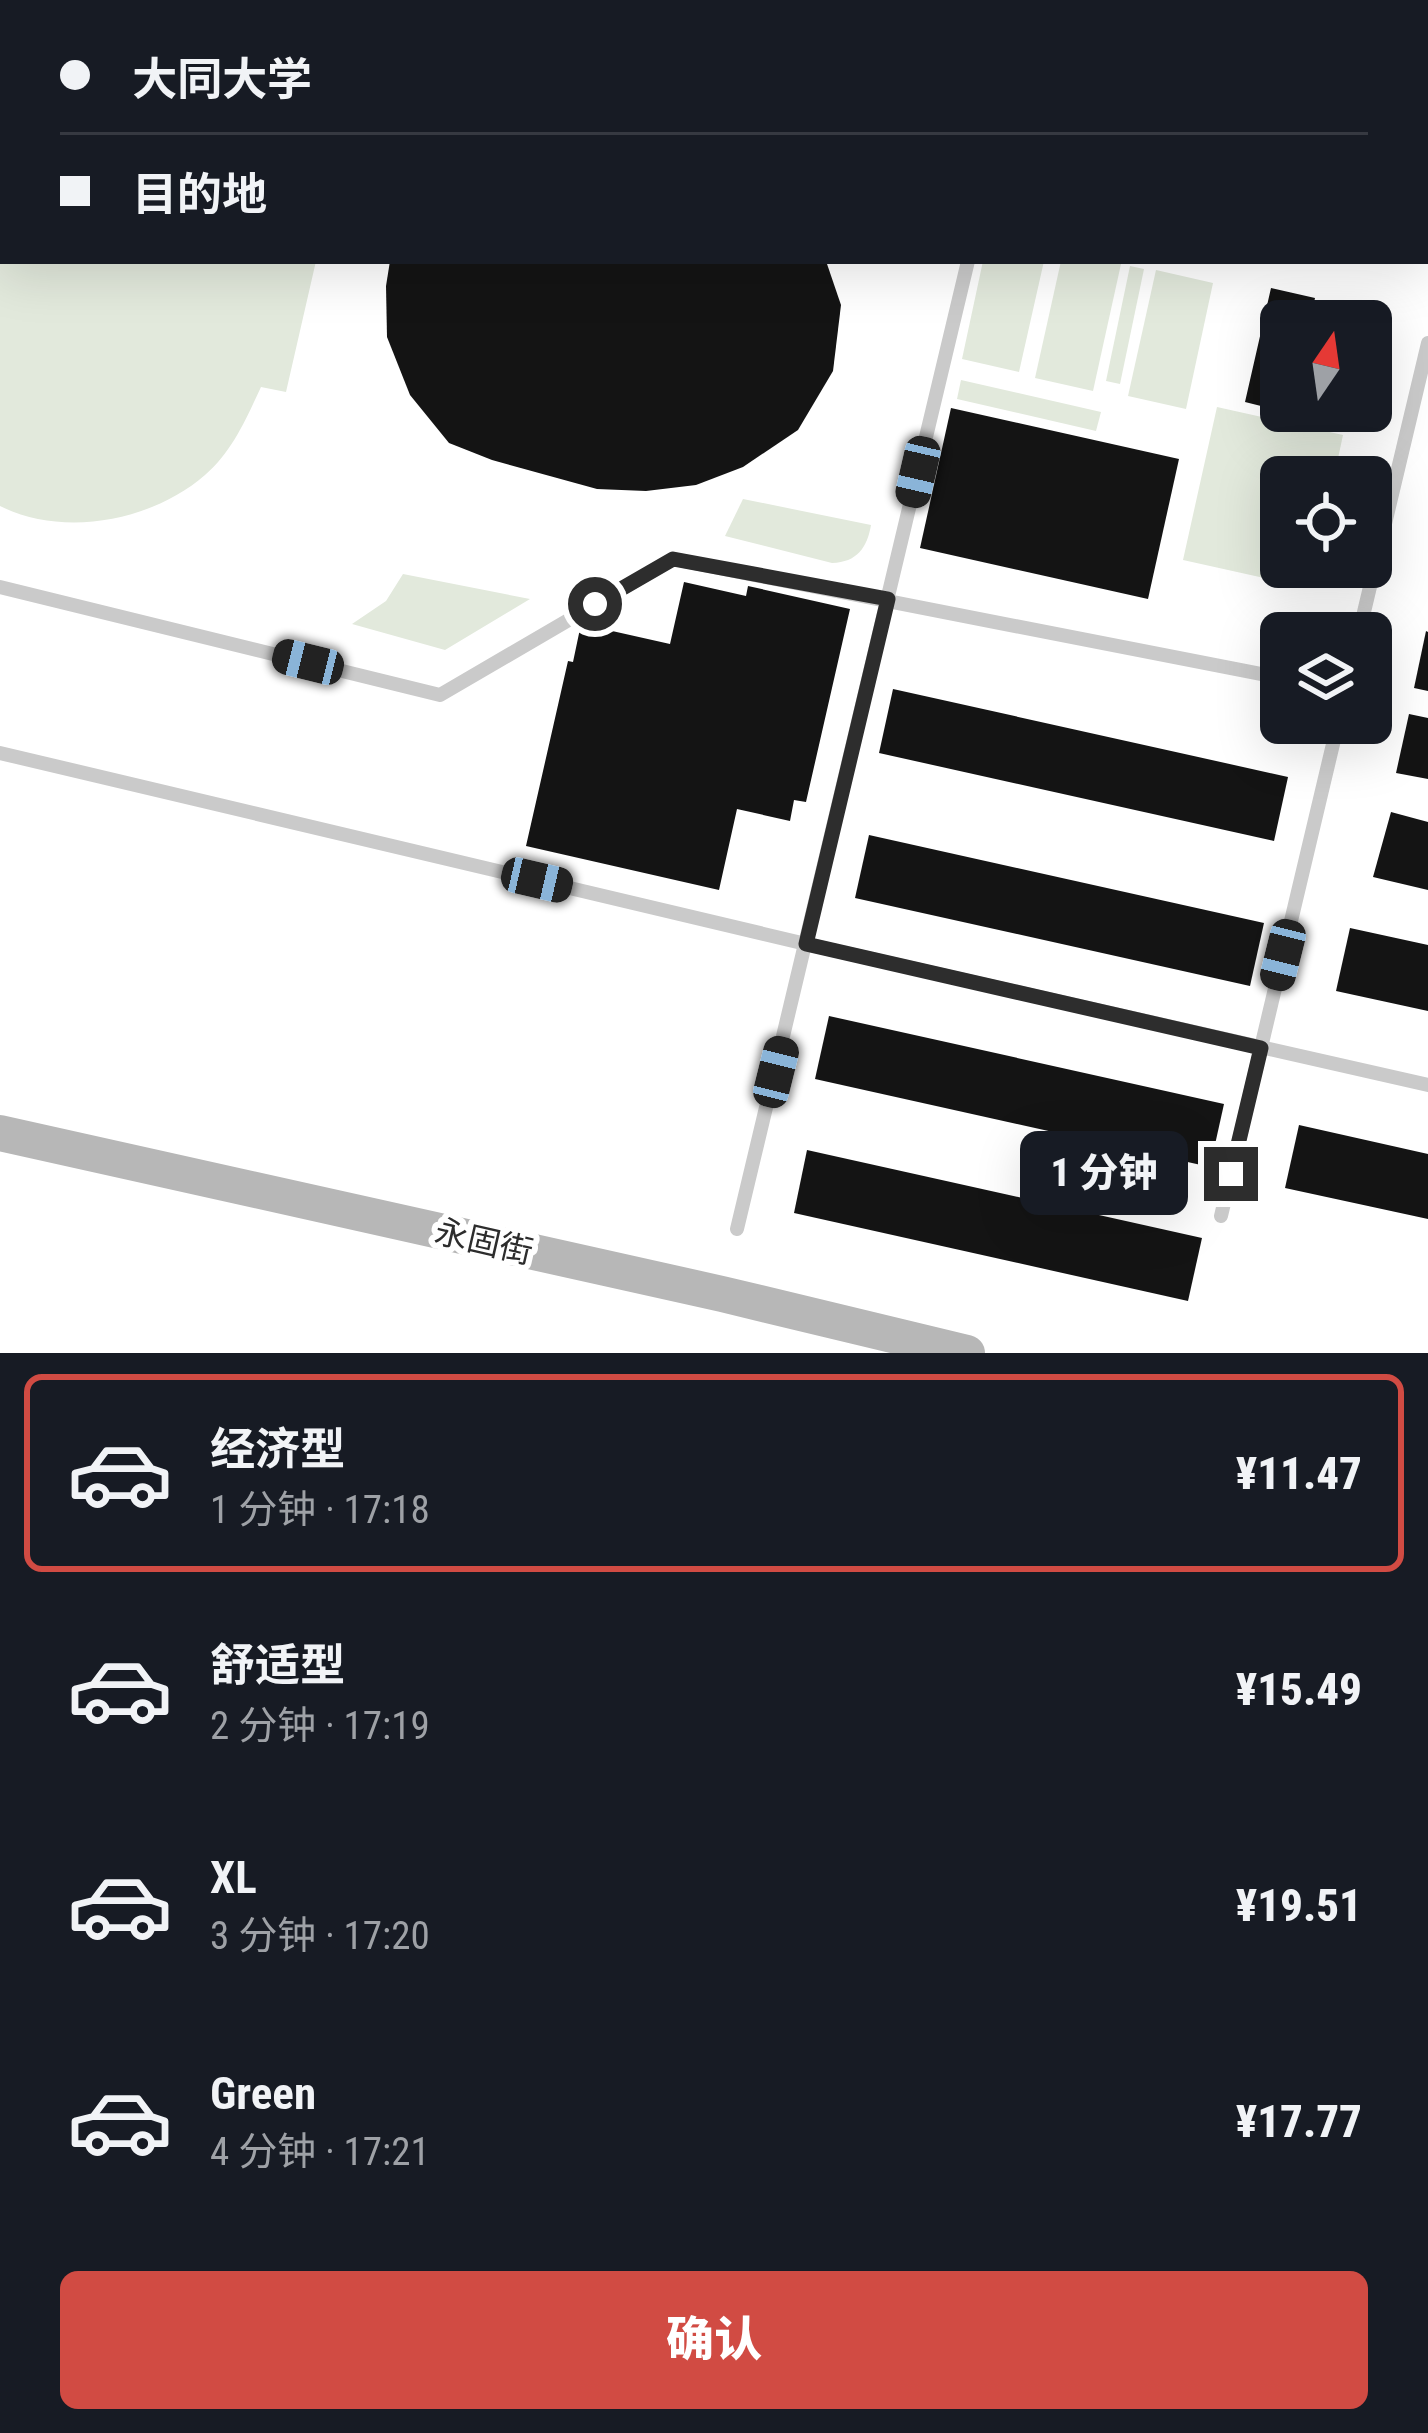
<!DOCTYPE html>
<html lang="zh">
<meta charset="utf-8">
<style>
body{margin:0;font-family:"Roboto Condensed","Noto Sans SC",sans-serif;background:#20242c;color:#f1f3f6;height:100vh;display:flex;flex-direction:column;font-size:45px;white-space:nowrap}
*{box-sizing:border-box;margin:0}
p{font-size:39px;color:#9ea1a6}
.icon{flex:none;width:66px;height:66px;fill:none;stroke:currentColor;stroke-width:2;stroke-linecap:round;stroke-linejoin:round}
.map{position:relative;height:1353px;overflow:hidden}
.details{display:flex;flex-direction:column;background:#171b24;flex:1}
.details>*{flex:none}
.top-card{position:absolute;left:0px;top:0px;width:1428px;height:264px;box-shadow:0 12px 48px #0002;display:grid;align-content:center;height:264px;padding:0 60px;background:#171b24}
.needle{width:78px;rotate:13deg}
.controls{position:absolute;left:1260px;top:300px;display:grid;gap:24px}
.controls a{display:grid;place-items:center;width:132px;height:132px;border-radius:18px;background:#171b24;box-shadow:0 12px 48px #0002;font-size:60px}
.end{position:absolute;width:54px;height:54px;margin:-27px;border:15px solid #2d2d2d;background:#fff;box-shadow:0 0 0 6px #fff}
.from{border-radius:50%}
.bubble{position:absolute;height:84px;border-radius:18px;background:#171b24;box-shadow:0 12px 48px #0002;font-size:39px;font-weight:800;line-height:84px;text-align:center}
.car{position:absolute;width:36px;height:72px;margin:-36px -18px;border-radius:15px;box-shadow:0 0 9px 3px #0007;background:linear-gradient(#222 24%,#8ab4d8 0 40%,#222 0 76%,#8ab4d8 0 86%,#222 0)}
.top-card b{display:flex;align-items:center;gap:42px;height:114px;font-size:45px}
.top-card b+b{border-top:3px solid #363941}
.top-card i{width:30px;height:30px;background:#f1f3f6}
ul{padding:21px 0 0;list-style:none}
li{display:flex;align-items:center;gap:36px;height:198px;margin:0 24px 18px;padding:0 36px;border:6px solid transparent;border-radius:18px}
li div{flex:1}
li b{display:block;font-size:45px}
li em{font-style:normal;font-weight:800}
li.on{border-color:#d14b43}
li>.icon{width:108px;height:108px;stroke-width:1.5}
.button{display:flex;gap:24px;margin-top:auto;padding:24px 60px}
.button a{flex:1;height:138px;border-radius:18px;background:#d14b43;color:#fff;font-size:48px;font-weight:800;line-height:138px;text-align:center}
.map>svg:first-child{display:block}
.green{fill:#e2e9dc}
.building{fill:#141414}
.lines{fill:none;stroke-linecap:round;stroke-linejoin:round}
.lane{stroke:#cacaca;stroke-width:14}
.secondary{stroke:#b7b7b7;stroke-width:36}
.route{stroke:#2d2d2d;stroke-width:15}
.labels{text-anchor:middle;stroke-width:12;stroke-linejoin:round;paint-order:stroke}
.street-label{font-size:33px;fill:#2d2d2d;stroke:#fff}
</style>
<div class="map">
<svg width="1428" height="1353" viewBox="0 0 1428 1353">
<rect width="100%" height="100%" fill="#fff"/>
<!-- green -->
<g class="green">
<path d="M0,0L353,3H3V261H316L286,392L261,387C246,419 232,452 205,475C152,521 64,538 0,506Z"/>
<polygon points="983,261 1044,261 1019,372 962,359"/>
<polygon points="1061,261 1121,264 1093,391 1035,378"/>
<polygon points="1130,266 1144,269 1120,384 1106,381"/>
<polygon points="1156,270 1213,283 1186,409 1128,396"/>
<polygon points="961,380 1101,412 1096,431 957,399"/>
<polygon points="1217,407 1343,435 1334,477 1281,477 1281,567 1314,567 1309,588 1183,560"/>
<path d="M743,499L871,525C867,548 857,562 832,563L725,536Z"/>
<polygon points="403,574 530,599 445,650 352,624 386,601"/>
</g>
<!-- building -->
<g class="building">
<polygon points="390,261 826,261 841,305 833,371 798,430 743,467 696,485 646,491 597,489 492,460 449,443 410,395 387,337 386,286"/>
<polygon points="1271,288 1315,298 1310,321 1281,321 1281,411 1245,402"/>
<polygon points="951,408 1179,459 1148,599 920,548"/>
<polygon points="684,582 746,596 748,586 850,609 806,802 794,800 790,821 737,809 719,890 526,846 568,661 573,662 581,624 670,644"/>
<polygon points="1426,631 1428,632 1428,691 1414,688"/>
<polygon points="893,689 1288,777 1274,841 879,753"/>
<polygon points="1409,714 1428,718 1428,779 1396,773"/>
<polygon points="1391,812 1428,822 1428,890 1373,877"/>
<polygon points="869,835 1264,923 1250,986 855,898"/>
<polygon points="1350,928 1428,945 1428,1011 1336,991"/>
<polygon points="829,1016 1224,1104 1210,1167 815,1079"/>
<polygon points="1299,1125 1428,1154 1428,1219 1285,1188"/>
<polygon points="807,1150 1202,1238 1188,1301 794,1213"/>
</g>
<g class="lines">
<!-- lane -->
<g class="lane">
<polyline points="691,0 693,3"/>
<polyline points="1029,3 1029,0"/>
<polyline points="0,587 440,695 673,559 1281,678"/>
<polyline points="1359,633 1428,343"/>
<polyline points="0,753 806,944 1428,1085"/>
<polyline points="1221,1216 1338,723"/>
<polyline points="737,1229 968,261"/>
</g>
<!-- secondary -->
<polyline class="secondary" points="0,1133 722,1294 967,1353"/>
</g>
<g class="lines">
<!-- route -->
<polyline class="route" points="595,604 673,559 888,599 806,944 1261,1048 1231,1174"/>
</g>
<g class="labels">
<!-- street labels -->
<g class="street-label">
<text transform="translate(484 1241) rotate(13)" y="12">永固街</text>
</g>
</g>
</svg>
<div class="controls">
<a><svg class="needle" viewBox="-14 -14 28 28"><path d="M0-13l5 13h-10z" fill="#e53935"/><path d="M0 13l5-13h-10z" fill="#9ea1a6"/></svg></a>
<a><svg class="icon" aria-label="locate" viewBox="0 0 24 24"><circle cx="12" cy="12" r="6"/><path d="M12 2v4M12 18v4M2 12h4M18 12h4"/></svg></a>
<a><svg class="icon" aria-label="layers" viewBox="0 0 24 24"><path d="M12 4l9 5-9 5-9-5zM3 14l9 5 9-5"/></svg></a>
</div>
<i class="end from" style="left:595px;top:604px"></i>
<i class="end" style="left:1231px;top:1174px"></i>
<div class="bubble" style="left:1020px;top:1131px;width:168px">1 分钟</div>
<i class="car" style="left:918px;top:472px;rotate:193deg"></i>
<i class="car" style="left:308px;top:662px;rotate:284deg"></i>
<i class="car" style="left:537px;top:880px;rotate:103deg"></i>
<i class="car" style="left:1283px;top:955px;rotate:194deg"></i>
<i class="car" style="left:776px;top:1072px;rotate:14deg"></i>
<div class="top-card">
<b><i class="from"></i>大同大学</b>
<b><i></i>目的地</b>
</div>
</div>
<section class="details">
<ul>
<li class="on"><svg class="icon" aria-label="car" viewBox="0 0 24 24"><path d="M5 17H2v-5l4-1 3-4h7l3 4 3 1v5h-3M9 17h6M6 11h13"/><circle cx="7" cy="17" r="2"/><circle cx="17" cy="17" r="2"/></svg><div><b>经济型</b><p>1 分钟 · 17:18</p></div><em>¥11.47</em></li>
<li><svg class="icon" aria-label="car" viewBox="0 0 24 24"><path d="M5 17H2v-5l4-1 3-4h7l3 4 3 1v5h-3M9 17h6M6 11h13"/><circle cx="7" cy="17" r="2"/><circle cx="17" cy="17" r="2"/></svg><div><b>舒适型</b><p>2 分钟 · 17:19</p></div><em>¥15.49</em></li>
<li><svg class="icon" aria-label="car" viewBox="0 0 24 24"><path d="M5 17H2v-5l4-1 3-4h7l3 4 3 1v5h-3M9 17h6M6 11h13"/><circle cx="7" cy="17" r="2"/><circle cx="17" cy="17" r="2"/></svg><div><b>XL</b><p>3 分钟 · 17:20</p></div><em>¥19.51</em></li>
<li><svg class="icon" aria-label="car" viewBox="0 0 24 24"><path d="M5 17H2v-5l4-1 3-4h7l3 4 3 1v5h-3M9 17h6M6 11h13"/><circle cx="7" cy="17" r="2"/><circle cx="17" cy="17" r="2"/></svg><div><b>Green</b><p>4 分钟 · 17:21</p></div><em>¥17.77</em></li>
</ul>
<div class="button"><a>确认</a></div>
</section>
